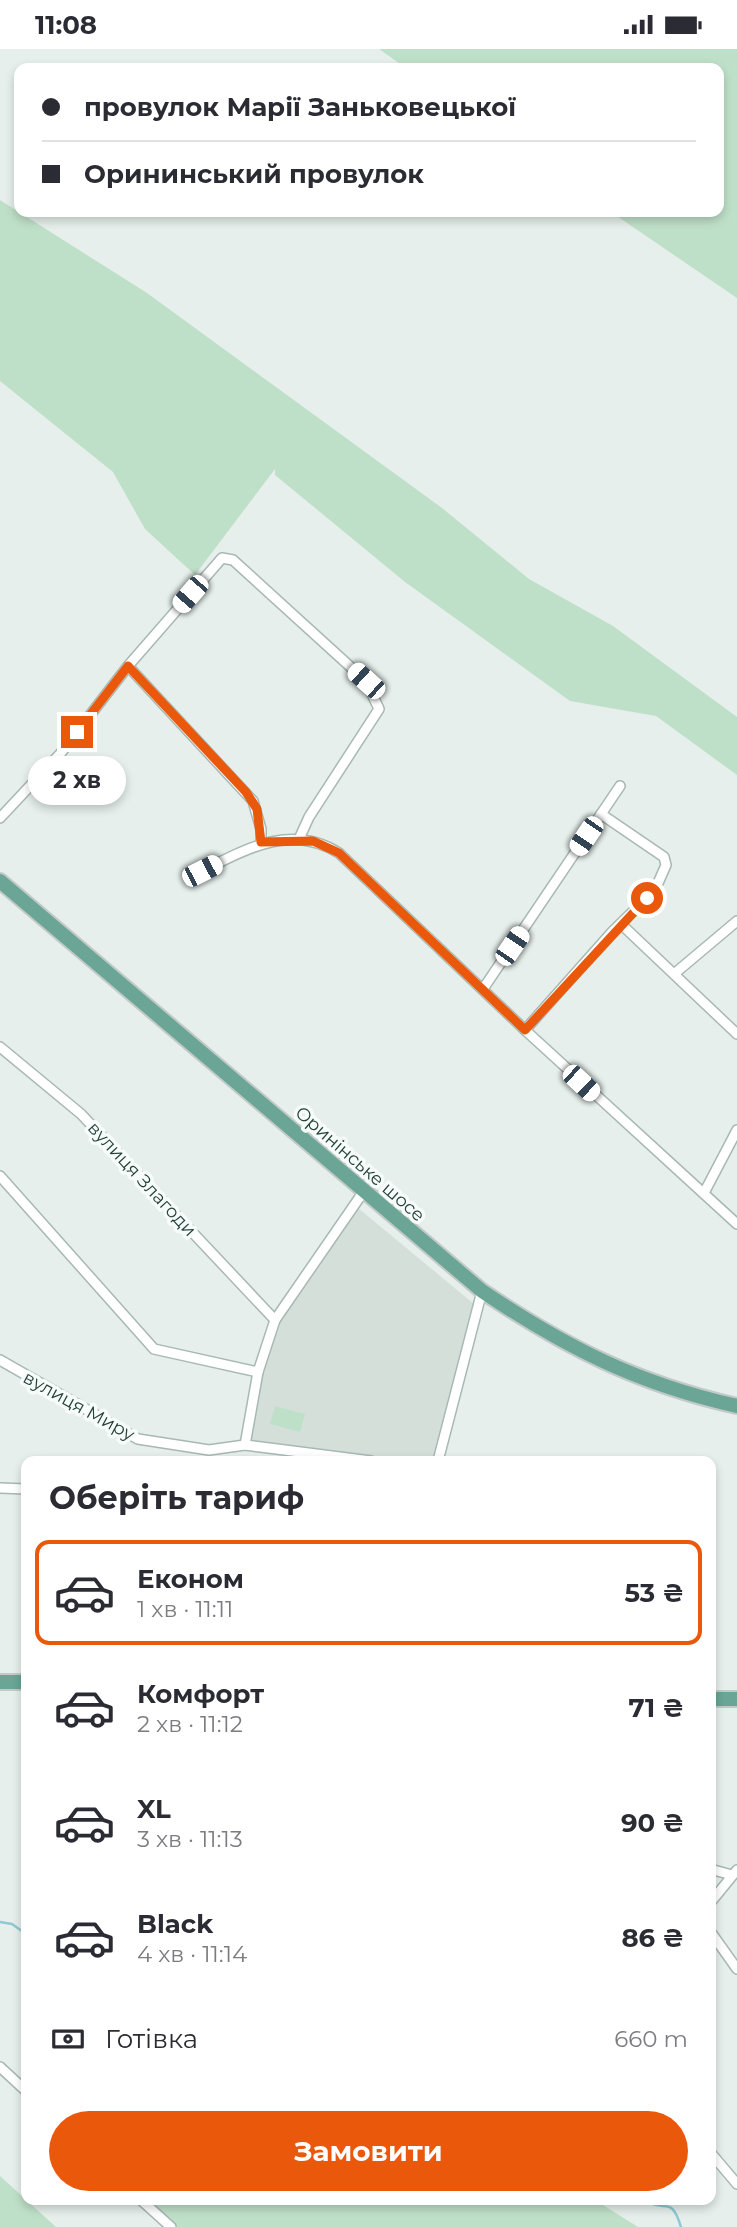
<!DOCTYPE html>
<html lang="uk">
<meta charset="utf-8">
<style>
body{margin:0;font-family:Montserrat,sans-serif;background:#f2f2f3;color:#2b2b33;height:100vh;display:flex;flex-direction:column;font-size:26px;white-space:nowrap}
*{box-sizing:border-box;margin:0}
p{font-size:23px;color:#7c7c81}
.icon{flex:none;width:38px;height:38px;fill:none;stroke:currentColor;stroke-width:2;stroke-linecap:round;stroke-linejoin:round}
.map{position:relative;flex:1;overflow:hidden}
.side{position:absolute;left:21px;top:1407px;width:695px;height:749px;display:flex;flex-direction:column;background:#fff;border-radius:14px;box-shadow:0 4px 10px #0003}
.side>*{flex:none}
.banner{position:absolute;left:14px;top:14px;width:710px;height:154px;border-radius:14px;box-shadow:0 4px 10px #0003;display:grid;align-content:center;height:154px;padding:0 28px;background:#fff}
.end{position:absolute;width:32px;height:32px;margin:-16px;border:9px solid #ea580c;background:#fff;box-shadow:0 0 0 4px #fff}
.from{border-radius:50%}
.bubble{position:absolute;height:49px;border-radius:24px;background:#fff;box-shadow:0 4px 10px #0003;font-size:23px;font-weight:700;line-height:49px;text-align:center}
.car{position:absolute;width:21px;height:42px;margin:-21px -10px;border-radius:9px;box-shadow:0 0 5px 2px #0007;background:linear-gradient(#fff 24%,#345 0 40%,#fff 0 76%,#345 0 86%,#fff 0)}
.banner b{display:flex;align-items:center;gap:24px;height:66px;font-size:26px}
.banner b+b{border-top:2px solid #e1e1e2}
.banner i{width:18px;height:18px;background:#2b2b33}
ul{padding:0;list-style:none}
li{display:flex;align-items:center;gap:21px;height:105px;margin:0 14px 10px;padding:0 14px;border:4px solid transparent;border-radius:14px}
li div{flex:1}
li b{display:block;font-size:26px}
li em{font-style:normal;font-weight:700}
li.on{border-color:#ea580c}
li>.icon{width:63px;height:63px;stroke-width:1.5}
h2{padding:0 28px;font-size:32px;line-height:84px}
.pay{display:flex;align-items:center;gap:18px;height:77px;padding:0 28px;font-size:26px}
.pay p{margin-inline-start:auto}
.action{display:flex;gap:14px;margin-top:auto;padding:14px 28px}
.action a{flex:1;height:80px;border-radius:42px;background:#ea580c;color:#fff;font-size:28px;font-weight:700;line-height:80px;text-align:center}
.status{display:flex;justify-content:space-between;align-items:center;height:49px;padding:0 35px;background:#fff;direction:ltr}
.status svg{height:19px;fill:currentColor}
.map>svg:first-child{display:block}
.built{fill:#d4dfda}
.green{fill:#bfe0c8}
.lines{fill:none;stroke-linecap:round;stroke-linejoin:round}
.stream{stroke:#8ec9d4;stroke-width:2.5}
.street-casing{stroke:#a8b8b2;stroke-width:12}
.primary-casing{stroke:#c2cac8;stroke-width:18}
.street{stroke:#fff;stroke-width:9}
.primary{stroke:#6aa596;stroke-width:14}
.route{stroke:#ea580c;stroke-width:9}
.labels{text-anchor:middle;stroke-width:7;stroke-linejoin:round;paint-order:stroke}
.street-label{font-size:18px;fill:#24423a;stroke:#f7fbf9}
</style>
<div class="status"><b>11:08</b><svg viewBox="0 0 49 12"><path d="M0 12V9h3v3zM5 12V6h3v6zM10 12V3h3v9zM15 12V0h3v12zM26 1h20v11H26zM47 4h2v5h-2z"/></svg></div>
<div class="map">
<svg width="737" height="2178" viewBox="0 0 737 2178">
<rect width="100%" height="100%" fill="#e6efeb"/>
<!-- built -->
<polygon class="built" points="358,1159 474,1255 433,1412 393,1412 250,1393 263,1324 278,1273"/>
<!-- green -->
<g class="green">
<polygon points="379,0 737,0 737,249 611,163 719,163 719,19 406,19"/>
<polygon points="0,151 147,244 442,459 529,530 613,577 737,668 737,726 656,667 570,652 405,533 275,426 275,420 195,526 145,480 113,423 0,332"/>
<polygon points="275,1357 305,1365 300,1383 270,1375"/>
<polygon points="0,2127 56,2178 0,2178"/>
<polygon points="147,2151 595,2151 638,2178 177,2178"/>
</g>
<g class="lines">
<!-- stream -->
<g class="stream">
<polyline points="0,1873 12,1875 26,1885"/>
<path d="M644,2151C666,2165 671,2145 681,2178"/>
</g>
<defs>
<g id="street">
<polyline points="128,617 253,752 261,780 261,793"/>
<polyline points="0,769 60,705 128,617 222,509 233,511 366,632 379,660 309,768 299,790"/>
<path d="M202,822C246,800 291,774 339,804L525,981L737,1175"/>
<polyline points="621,875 737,985"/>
<polyline points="674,925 737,872"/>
<polyline points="483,940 620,737"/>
<polyline points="525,981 613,882 655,841 666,816 664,808 601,765"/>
<polyline points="0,998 81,1065 275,1271"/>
<polyline points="0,1127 154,1300 258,1323"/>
<polyline points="704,1144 737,1081"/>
<polyline points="0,1311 138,1390 209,1401 245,1396 371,1412"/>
<polyline points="245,1396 258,1323 275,1271 364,1142"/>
<polyline points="438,1412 482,1242"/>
<polyline points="0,1439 26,1440"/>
<polyline points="710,1820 732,1826"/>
<polyline points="710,1854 737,1821"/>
<polyline points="710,1882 737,1920"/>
<polyline points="0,2018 26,2042"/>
<polyline points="710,2103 737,2135"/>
<polyline points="141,2151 171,2178"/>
</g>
<g id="primary">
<path d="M0,832L482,1242C565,1298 638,1335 737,1357"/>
<polyline points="0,1633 26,1633"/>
<polyline points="710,1650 737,1650"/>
</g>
</defs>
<!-- street casing -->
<use href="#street" class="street-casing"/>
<!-- primary casing -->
<use href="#primary" class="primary-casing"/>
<!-- street -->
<use href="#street" class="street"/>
<!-- primary -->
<use href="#primary" class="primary"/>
</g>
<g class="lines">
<!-- route -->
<polyline class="route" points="77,683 128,617 246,743 257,760 261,793 313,792 339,804 525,981 647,849"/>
</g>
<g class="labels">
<!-- street labels -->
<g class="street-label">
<text transform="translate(360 1115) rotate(41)" y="6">Оринінське шосе</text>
<text transform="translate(142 1130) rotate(47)" y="6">вулиця Злагоди</text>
<text transform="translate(79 1357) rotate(29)" y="6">вулиця Миру</text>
</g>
</g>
</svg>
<i class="end from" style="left:647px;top:849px"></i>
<i class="end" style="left:77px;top:683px"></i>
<div class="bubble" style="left:28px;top:707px;width:98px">2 хв</div>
<i class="car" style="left:190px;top:545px;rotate:221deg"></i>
<i class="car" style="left:366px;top:632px;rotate:312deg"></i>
<i class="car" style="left:586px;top:787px;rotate:214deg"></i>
<i class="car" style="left:202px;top:822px;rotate:63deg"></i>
<i class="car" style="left:512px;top:897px;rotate:34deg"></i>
<i class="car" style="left:581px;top:1034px;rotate:133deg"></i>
<div class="banner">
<b><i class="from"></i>провулок Марії Заньковецької</b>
<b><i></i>Орининський провулок</b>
</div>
<section class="side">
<h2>Оберіть тариф</h2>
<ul>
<li class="on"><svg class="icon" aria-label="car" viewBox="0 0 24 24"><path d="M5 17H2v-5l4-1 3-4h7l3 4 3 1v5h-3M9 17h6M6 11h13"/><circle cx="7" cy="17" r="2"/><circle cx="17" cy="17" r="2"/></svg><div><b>Економ</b><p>1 хв · 11:11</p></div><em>53 ₴</em></li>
<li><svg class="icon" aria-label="car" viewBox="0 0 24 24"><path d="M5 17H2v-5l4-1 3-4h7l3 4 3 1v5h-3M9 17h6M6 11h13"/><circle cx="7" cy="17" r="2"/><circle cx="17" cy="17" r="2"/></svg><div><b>Комфорт</b><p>2 хв · 11:12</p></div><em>71 ₴</em></li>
<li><svg class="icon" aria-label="car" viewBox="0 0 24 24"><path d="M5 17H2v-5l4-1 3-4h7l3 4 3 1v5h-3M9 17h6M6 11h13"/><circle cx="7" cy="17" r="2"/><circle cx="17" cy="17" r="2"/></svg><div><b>XL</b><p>3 хв · 11:13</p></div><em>90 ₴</em></li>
<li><svg class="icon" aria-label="car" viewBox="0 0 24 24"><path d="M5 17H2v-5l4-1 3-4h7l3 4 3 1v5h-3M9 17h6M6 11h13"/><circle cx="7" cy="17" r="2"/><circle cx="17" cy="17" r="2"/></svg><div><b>Black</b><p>4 хв · 11:14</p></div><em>86 ₴</em></li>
</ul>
<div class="pay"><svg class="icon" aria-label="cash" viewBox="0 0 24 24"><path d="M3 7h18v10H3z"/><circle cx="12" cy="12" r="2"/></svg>Готівка<p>660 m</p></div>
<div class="action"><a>Замовити</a></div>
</section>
</div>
